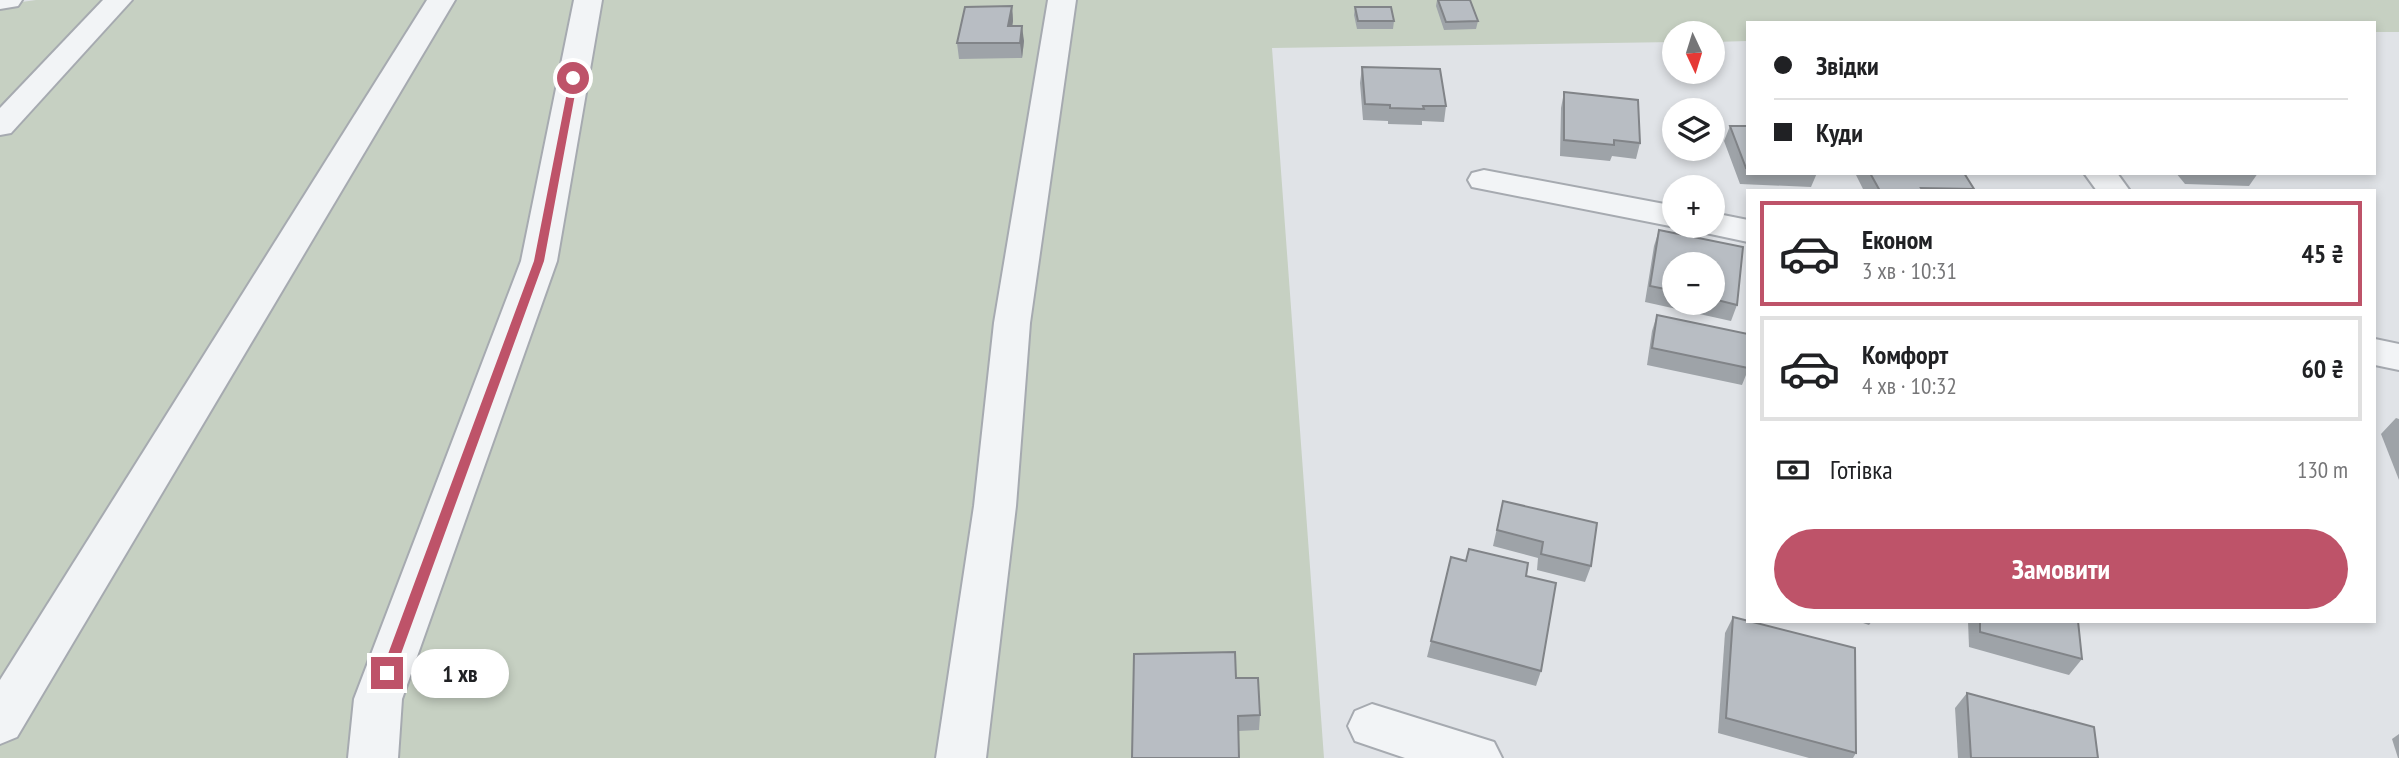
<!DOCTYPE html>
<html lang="uk">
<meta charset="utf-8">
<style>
body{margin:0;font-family:"PT Sans Narrow",sans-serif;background:#f6f6f6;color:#202124;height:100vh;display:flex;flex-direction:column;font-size:26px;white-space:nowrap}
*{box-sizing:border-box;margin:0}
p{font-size:23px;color:#757577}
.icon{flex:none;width:38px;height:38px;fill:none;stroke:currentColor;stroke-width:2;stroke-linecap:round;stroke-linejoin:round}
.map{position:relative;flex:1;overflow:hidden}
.panel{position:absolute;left:1746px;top:189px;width:630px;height:434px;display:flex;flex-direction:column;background:#fff;border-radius:0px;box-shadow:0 4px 10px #0003}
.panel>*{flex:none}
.top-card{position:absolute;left:1746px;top:21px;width:630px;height:154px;border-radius:0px;box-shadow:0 4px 10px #0003;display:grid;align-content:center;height:154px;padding:0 28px;background:#fff}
.needle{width:46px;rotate:176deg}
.controls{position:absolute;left:1662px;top:21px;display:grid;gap:14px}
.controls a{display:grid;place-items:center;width:63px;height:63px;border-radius:50%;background:#fff;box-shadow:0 4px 10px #0003;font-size:35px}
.end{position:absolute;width:32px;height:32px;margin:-16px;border:9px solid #be5369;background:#fff;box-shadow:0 0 0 4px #fff}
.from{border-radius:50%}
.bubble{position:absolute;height:49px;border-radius:24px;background:#fff;box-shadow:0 4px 10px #0003;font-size:23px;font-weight:800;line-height:49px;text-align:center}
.top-card b{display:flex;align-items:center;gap:24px;height:66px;font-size:26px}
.top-card b+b{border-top:2px solid #e0e0e0}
.top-card i{width:18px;height:18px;background:#202124}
ul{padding:12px 0 0;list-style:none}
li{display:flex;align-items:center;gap:21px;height:105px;margin:0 14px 10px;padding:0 14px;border:4px solid #e0e0e0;border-radius:0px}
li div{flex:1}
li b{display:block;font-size:26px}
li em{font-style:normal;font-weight:800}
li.on{border-color:#be5369}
li>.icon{width:63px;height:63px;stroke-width:1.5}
.pay{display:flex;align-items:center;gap:18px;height:77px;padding:0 28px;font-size:26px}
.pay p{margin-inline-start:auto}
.primary-button{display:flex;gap:14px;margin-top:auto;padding:14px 28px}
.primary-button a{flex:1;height:80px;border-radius:42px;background:#be5369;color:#fff;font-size:28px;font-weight:800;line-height:80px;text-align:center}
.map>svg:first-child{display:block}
.green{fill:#c6d0c2}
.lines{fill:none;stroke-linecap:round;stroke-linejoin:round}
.minor-casing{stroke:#a6aab0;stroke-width:4}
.minor{fill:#f2f4f6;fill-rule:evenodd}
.wall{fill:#9ea3a8;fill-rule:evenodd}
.shaded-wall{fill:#818488}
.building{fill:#b8bdc3;stroke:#818488;stroke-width:2}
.route{fill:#be5369}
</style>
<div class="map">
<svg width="2399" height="758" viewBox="0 0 2399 758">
<rect width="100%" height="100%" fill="#e0e3e7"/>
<!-- green -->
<polygon class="green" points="36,0 2399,0 2399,32 2375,32 2375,23 1748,23 1748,41 1713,42 1713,33 1675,33 1675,42 1272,48 1324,758 0,758 0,5"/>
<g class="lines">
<defs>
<g id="minor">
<polygon points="0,0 22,0 18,6 0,9"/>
<polygon points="103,0 132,0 11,133 0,135 0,108"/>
<polygon points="427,0 455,0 17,737 0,744 0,680"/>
<polygon points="574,0 602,0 557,261 402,699 398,758 348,758 354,699 521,261"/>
<polygon points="1048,0 1076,0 1030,323 1016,506 986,758 936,758 974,506 994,323"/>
<polygon points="1484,170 1675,206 1675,226 1682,226 1675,227 1472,187 1468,180 1472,173"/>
<polygon points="2084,173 2117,173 2130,191 2097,191"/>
<polygon points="1713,213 1748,220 1748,242 1701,232 1697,226 1713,226"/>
<polygon points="2375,339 2399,344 2399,370 2375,365"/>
<polygon points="1372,704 1494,742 1502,758 1405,758 1355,741 1348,726 1355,711"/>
</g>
</defs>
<!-- minor casing -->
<use href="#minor" class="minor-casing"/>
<!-- minor -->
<use href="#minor" class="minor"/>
</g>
<!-- wall -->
<g class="wall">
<polygon points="1437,0 1470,0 1478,21 1476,29 1444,30 1436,6"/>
<polygon points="1012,6 1013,21 1012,26 1024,41 1022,58 959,59 957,43"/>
<polygon points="1355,7 1394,21 1393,29 1357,29 1354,15"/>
<polygon points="1362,67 1446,106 1444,122 1422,121 1422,125 1388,124 1388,121 1363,120 1360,83"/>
<polygon points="1564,92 1640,143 1636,159 1612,156 1610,161 1560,156 1561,108"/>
<polygon points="1730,126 1748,126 1748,173 1817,173 1811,187 1740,184 1724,141"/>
<polygon points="1855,173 1964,173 1974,189 1973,191 1864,191"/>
<polygon points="2176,173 2258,173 2249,186 2185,184"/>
<path d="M1659,230L1743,247L1737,305L1731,321L1645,302L1654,246ZM1675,264H1713V303H1675Z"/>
<polygon points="1657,315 1748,334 1748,370 1742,385 1647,365 1652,331"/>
<polygon points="2396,418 2399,419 2399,480 2381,434"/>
<polygon points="1503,501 1591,566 1585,582 1537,570 1538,558 1493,546"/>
<polygon points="1526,576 1541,671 1536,686 1427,657 1431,641"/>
<polygon points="1733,617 1856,753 1853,758 1809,758 1718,733 1725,633"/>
<polygon points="1857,621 1872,621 1869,625"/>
<polygon points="1968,621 2078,621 2082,659 2069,675 1969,647"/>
<polygon points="1236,678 1260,715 1259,730 1238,731"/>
<polygon points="1967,693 2098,758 1958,758 1955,708"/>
<polygon points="2399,734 2399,758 2398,758 2392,739"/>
</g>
<!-- shaded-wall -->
<g class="shaded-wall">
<polygon points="1012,6 1013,21 1010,41 1008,26"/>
<polygon points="1022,26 1024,41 1022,58 1020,43"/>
</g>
<!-- building -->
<g class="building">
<polygon points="1438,0 1470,0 1478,21 1446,22"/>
<polygon points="1012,6 1008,26 1022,26 1020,43 957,43 965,7"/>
<polygon points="1355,7 1391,7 1394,21 1358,21"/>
<polygon points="1362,67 1440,69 1446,106 1423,106 1424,109 1390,108 1390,105 1365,104"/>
<polygon points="1564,92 1638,100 1640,143 1614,140 1614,145 1564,140"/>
<polygon points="1730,126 1748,126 1748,168 1746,168"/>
<polygon points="1870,173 1964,173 1974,189 1921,188 1923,191 1880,191"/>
<polygon points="1659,230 1743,247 1737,305 1713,299 1713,264 1675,264 1675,291 1650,286"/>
<polygon points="1657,315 1748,334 1748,368 1652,348"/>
<polygon points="1503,501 1597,523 1591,566 1541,554 1543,542 1497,530"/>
<polygon points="1469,549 1528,563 1526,576 1556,583 1541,671 1431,641 1451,557 1466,561"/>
<polygon points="1733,617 1855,648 1856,753 1726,718"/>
<polygon points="1980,621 2078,621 2082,659 1980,632"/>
<polygon points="1235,652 1236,678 1258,678 1260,715 1238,716 1239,758 1132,758 1134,654"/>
<polygon points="1967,693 2094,727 2098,758 1971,758"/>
</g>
<!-- route -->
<polygon class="route" points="570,77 578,78 544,261 394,673 387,679 381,673 534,261"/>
</svg>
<div class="controls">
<a><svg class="needle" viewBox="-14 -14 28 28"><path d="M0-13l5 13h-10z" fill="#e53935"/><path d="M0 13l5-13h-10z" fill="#757577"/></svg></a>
<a><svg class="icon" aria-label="layers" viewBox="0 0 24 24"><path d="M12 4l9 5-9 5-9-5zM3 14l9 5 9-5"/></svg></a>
<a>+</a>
<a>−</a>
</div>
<i class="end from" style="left:573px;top:78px"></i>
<i class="end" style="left:387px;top:673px"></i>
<div class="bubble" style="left:411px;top:649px;width:98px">1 хв</div>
<div class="top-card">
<b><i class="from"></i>Звідки</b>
<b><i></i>Куди</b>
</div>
<section class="panel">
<ul>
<li class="on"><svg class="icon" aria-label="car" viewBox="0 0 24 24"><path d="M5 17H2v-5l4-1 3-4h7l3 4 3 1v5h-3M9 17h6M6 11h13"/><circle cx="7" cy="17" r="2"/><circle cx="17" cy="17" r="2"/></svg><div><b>Економ</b><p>3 хв · 10:31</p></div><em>45 ₴</em></li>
<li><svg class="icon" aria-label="car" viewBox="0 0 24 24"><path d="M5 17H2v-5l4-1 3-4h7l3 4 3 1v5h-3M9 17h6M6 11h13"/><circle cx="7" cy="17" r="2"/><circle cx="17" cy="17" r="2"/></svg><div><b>Комфорт</b><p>4 хв · 10:32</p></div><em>60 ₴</em></li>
</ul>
<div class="pay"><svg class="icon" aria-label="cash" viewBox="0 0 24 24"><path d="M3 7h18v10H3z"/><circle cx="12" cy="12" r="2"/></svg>Готівка<p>130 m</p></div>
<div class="primary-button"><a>Замовити</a></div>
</section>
</div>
